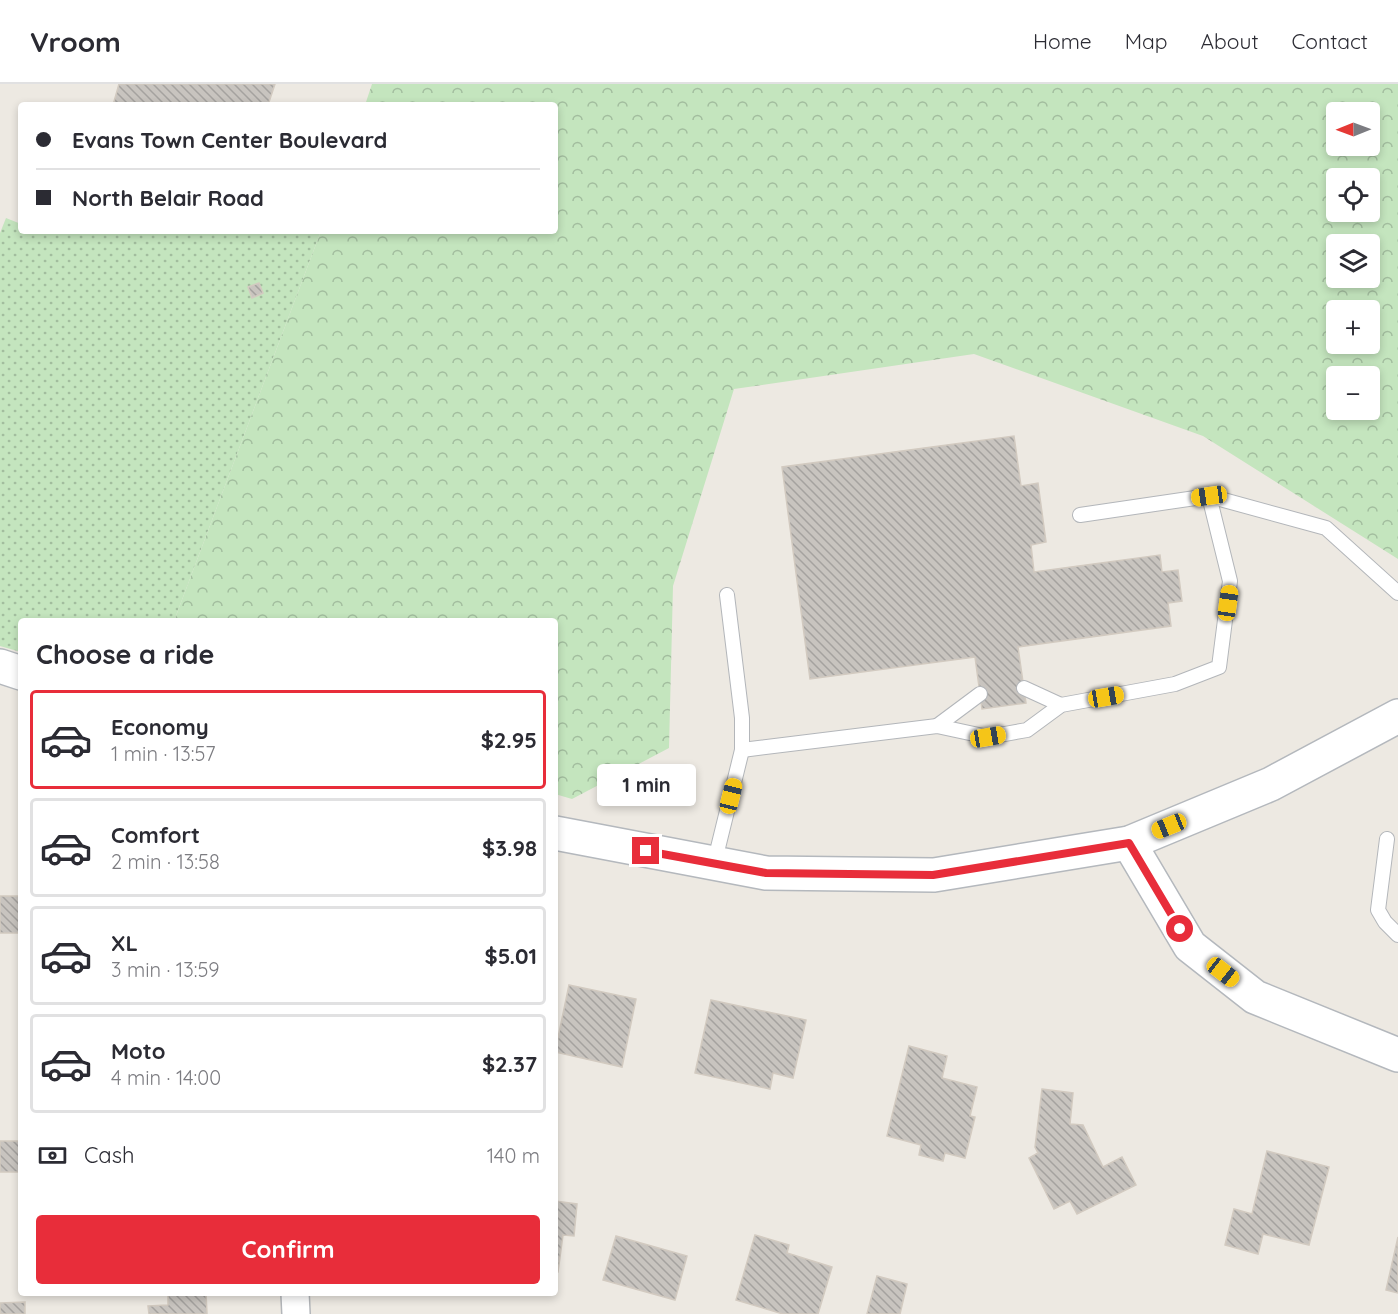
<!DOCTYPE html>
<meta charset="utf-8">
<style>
body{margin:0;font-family:Quicksand,sans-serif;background:#f2f2f3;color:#2b2b33;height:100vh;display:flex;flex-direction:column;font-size:22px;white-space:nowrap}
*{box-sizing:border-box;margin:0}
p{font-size:20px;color:#7c7c81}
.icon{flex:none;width:33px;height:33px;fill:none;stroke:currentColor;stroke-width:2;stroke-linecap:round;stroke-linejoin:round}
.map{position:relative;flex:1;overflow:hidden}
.drawer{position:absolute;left:18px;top:534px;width:540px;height:678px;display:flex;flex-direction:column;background:#fff;border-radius:6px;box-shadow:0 3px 9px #0003}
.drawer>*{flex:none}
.guide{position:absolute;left:18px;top:18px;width:540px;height:132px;border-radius:6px;box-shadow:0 3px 9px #0003;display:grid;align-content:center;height:132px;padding:0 18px;background:#fff}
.needle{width:39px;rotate:269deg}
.tools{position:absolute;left:1326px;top:18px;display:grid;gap:12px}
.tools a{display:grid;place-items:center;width:54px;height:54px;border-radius:6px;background:#fff;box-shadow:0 3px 9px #0003;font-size:30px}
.end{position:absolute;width:27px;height:27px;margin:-14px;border:8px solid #e82d3a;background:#fff;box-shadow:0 0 0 3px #fff}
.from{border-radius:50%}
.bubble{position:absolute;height:42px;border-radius:6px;background:#fff;box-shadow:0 3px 9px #0003;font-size:20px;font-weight:700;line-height:42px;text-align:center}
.car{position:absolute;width:18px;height:36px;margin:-18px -9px;border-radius:8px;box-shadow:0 0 4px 2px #0007;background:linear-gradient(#f5c518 24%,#345 0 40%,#f5c518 0 76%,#345 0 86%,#f5c518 0)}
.guide b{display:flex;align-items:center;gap:21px;height:57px;font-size:22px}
.guide b+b{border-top:2px solid #e1e1e2}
.guide i{width:15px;height:15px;background:#2b2b33}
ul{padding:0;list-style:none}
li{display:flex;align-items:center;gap:18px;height:99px;margin:0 12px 9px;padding:0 6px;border:3px solid #e1e1e2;border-radius:6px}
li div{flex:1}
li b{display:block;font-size:22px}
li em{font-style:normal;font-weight:700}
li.current{border-color:#e82d3a}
li>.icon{width:54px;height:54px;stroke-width:1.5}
h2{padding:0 18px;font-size:27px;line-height:72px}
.pay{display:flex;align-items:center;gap:15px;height:66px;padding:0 18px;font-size:22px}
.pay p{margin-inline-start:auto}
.button{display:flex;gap:12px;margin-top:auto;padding:12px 18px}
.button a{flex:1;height:69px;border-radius:6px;background:#e82d3a;color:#fff;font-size:24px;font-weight:700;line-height:69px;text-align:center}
header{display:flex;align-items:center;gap:36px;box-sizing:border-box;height:84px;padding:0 30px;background:#fff;border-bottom:2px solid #e1e1e2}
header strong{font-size:28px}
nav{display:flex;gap:33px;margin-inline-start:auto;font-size:21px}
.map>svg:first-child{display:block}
.grass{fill:url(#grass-dots)}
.forest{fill:url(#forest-crowns);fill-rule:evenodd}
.building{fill:url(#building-back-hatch);stroke:#d2cac0;stroke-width:1.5}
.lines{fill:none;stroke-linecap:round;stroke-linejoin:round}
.lane-casing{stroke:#b3b6ba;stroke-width:16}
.street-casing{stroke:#b3b6ba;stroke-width:30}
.secondary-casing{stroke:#b4b8bd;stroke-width:36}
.lane{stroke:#fff;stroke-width:14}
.street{stroke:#fff;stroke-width:27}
.secondary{stroke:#fff;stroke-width:33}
.route{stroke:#e82d3a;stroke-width:8}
</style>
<header>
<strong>Vroom</strong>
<nav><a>Home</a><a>Map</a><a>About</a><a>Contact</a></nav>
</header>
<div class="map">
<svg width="1398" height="1230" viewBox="0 0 1398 1230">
<defs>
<pattern id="grass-dots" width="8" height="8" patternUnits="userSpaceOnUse" patternTransform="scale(1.5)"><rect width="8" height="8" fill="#c4e5be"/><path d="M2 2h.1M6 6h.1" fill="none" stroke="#a2bd9e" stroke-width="1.8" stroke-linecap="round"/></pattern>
<pattern id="forest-crowns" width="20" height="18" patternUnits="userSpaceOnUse" patternTransform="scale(1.5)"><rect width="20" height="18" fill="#c4e5be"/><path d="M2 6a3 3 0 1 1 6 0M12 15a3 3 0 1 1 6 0" fill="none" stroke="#a2bd9e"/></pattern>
<pattern id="building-back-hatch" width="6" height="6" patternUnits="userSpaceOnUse" patternTransform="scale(1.5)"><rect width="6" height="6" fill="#c8c4bf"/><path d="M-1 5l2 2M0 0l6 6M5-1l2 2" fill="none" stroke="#a5a29f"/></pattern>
</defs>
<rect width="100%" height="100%" fill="#ede9e2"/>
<!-- grass -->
<polygon class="grass" points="6,134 21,140 21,147 321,147 174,537 21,537 21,568 0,562 0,149"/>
<!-- forest -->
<path class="forest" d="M372,0H1398V475L1203,352L974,270L734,305L673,502L669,664L572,715L555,710V537H174L321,147H555V21H365ZM1336,28H1370V62H1336ZM1336,94H1370V128H1336ZM1336,160H1370V194H1336ZM1336,226H1370V260H1336ZM1336,292H1370V326H1336Z"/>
<!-- building -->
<g class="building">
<polygon points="119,0 275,0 268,21 113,21"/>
<polygon points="259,199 263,209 252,214 248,203"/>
<polygon points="1014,352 1021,402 1038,399 1046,458 1031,461 1034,488 1160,471 1162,488 1178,486 1182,517 1168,519 1171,542 1018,563 1026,619 982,625 975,573 810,595 782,383"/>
<rect x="0" y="812" width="21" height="37"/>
<polygon points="569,901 636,915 622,983 555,968"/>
<polygon points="711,916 806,936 793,994 773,989 770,1005 695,989"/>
<polygon points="909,962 947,972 942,994 977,1003 970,1032 975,1033 965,1074 945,1069 943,1077 919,1071 921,1061 887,1052"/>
<polygon points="1042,1005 1073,1009 1070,1040 1083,1041 1103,1083 1122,1073 1136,1101 1077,1130 1070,1117 1054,1125 1029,1074 1038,1069 1035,1063"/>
<rect x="0" y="1057" width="21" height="31"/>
<polygon points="1267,1067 1329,1083 1309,1161 1263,1150 1258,1170 1225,1161 1234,1125 1252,1130"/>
<polygon points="555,1117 577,1120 574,1152 563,1151 558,1188 555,1188"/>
<polygon points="755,1151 789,1161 787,1169 832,1183 818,1230 783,1230 736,1216"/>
<polygon points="616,1152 687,1172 675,1216 603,1196"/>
<polygon points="1398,1153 1398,1209 1386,1206"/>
<polygon points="877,1192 907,1200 900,1230 867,1230"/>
<polygon points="168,1209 206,1209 207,1230 149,1230 148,1222 168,1221"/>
<polygon points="25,1218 25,1230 0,1230 0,1219"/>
</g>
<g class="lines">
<defs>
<g id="lane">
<polyline points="1209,412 1326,444 1398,509"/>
<polyline points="1024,604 1061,621"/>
<polyline points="937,642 980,610"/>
<polyline points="742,666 937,642 988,653 1027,646 1061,621 1175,600 1219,583 1230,497 1209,412 1080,431"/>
<polyline points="1387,755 1378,826 1385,838 1398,851"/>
<polyline points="714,780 742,666 742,634 727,511"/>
</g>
<polyline id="street" points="295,1209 296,1230"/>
<g id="secondary">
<polyline points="0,582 21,589"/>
<polyline points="555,749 766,789 934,791 1129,759 1271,700 1398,632"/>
<polyline points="1129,759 1190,862 1255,913 1398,971"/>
</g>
</defs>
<!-- lane casing -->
<use href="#lane" class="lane-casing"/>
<!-- street casing -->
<use href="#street" class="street-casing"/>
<!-- secondary casing -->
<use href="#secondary" class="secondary-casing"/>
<!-- lane -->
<use href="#lane" class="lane"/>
<!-- street -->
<use href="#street" class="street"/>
<!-- secondary -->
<use href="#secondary" class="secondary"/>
</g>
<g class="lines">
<!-- route -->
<polyline class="route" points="646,767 766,789 933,791 1129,759 1180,845"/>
</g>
</svg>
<div class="tools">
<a><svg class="needle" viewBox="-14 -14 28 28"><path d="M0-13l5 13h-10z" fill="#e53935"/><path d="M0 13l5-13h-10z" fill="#7c7c81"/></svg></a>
<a><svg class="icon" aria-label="locate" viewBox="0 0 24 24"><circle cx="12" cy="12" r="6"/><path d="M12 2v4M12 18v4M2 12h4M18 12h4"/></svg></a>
<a><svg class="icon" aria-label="layers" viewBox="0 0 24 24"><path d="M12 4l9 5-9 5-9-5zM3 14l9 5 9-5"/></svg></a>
<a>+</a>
<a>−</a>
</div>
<i class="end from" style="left:1180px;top:845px"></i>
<i class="end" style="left:646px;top:767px"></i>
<div class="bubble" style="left:597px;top:680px;width:99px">1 min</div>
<i class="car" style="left:1209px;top:412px;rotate:262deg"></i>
<i class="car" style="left:1228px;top:519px;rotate:8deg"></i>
<i class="car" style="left:1106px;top:613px;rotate:80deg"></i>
<i class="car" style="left:988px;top:653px;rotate:80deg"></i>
<i class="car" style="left:731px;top:712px;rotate:14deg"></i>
<i class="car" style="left:1169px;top:742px;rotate:248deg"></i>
<i class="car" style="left:1223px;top:888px;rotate:128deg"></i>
<div class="guide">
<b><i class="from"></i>Evans Town Center Boulevard</b>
<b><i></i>North Belair Road</b>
</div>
<section class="drawer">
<h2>Choose a ride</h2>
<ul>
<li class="current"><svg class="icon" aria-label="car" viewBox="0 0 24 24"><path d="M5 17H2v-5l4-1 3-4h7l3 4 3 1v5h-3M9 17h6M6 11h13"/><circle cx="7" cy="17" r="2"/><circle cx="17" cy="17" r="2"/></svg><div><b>Economy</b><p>1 min · 13:57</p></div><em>$2.95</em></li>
<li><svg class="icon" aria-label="car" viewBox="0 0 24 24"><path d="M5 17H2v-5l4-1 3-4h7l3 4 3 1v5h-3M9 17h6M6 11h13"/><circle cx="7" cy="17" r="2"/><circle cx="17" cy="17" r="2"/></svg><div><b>Comfort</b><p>2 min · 13:58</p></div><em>$3.98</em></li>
<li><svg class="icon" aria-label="car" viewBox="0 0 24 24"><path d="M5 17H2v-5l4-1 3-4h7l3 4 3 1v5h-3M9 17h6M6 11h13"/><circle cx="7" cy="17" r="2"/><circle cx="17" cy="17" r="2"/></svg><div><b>XL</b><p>3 min · 13:59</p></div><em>$5.01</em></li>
<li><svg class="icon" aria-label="car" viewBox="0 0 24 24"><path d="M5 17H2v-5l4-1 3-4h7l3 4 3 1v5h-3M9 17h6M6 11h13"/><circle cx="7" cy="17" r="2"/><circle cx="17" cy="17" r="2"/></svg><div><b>Moto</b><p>4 min · 14:00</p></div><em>$2.37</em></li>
</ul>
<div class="pay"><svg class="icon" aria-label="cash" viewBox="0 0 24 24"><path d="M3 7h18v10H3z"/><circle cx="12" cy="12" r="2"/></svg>Cash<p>140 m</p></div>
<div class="button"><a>Confirm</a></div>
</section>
</div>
